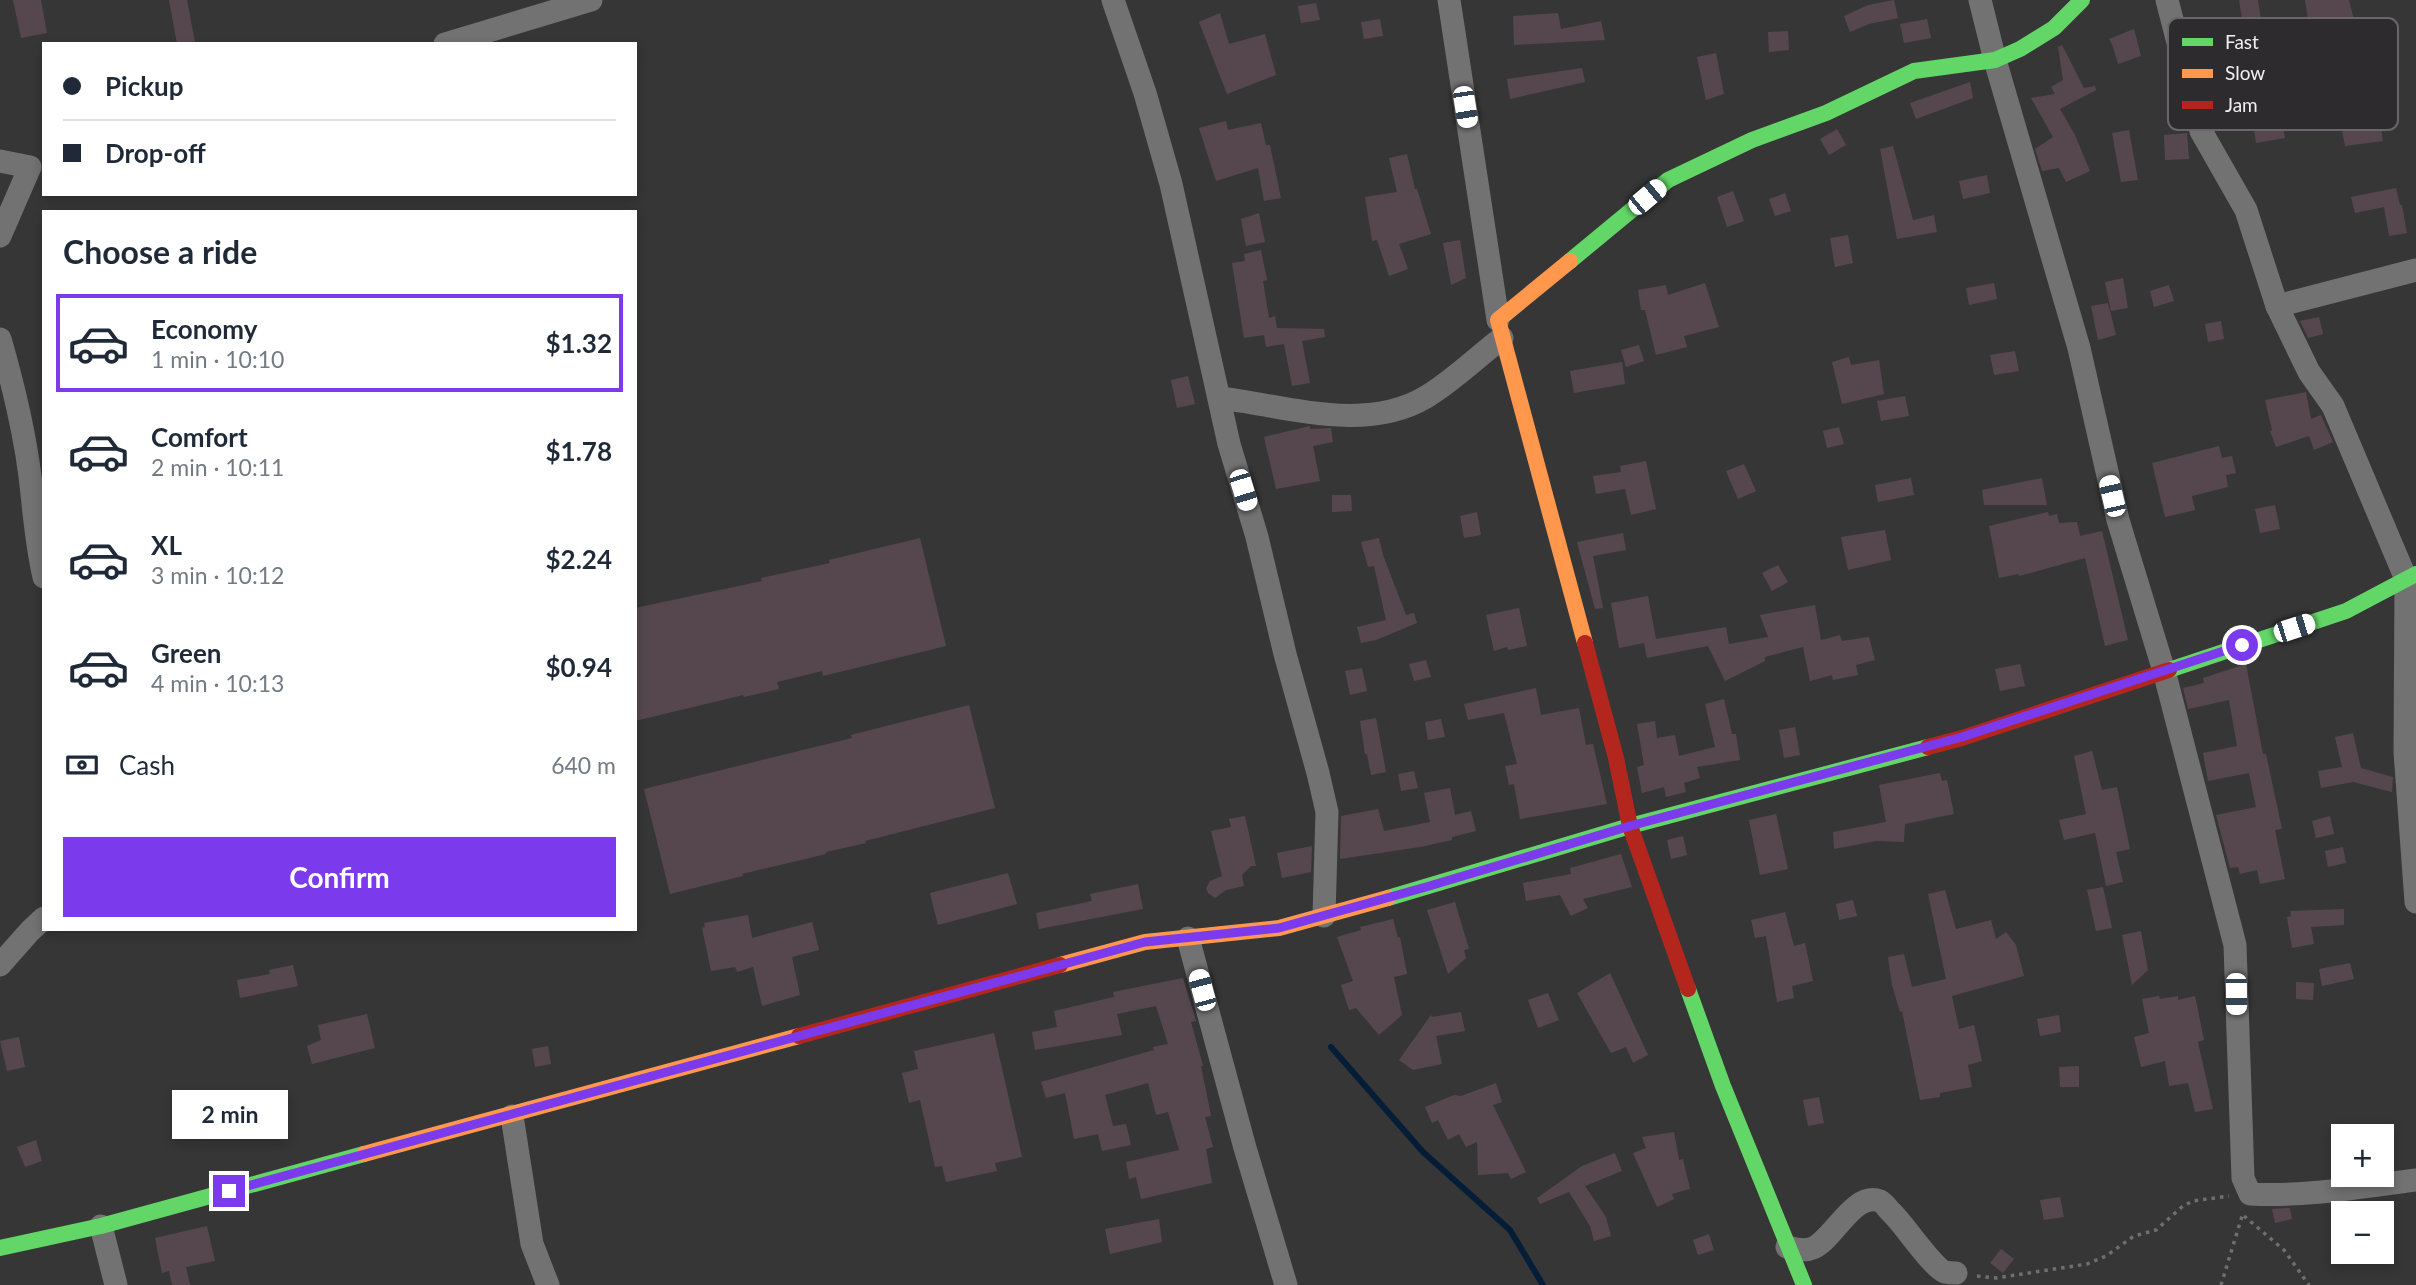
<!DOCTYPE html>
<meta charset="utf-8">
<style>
body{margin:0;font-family:Lato,sans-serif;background:#f6f6f7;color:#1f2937;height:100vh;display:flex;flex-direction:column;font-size:26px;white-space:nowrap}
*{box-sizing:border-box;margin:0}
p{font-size:23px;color:#747a83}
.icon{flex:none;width:38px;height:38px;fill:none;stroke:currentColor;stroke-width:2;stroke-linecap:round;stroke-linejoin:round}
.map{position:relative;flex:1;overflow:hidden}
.sheet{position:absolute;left:42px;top:210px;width:595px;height:721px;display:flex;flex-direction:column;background:#fff;border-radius:0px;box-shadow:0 4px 10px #0003}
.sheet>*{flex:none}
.top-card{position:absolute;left:42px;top:42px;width:595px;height:154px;border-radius:0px;box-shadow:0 4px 10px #0003;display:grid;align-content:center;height:154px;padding:0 21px;background:#fff}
.tools{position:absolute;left:2331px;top:1124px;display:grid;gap:14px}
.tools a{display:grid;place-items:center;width:63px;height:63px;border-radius:0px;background:#fff;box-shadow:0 4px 10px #0003;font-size:35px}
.end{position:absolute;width:32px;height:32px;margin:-16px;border:9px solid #7c3aed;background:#fff;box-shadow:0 0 0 4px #fff}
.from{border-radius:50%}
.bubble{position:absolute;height:49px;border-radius:0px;background:#fff;box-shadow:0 4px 10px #0003;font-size:23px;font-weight:700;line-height:49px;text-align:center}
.car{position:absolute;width:21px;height:42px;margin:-21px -10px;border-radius:9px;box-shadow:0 0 5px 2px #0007;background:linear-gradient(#fff 24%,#345 0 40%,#fff 0 76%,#345 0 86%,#fff 0)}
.top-card b{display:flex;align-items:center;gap:24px;height:66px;font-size:26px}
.top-card b+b{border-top:2px solid #e0e1e3}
.top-card i{width:18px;height:18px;background:#1f2937}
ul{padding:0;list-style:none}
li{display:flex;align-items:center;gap:21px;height:98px;margin:0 14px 10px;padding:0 7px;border:4px solid transparent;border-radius:0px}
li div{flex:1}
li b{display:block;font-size:26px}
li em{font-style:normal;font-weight:700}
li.active{border-color:#7c3aed}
li>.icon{width:63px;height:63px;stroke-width:1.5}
h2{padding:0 21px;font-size:32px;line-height:84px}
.pay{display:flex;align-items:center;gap:18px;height:77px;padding:0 21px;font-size:26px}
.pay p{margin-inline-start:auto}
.action{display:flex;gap:14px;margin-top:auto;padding:14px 21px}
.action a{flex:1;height:80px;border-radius:0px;background:#7c3aed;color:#fff;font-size:28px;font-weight:700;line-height:80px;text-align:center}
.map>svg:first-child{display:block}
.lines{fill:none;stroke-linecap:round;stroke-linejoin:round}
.stream{stroke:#061d38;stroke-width:6}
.building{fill:#56474f}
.path{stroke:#6f6f70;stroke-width:3.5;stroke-dasharray:3.5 5;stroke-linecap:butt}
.street{stroke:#727272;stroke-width:23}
.fast{stroke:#63d668;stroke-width:16}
.slow{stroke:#ff974d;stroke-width:16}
.jam{stroke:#b3261e;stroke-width:16}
.route{stroke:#7c3aed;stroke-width:9}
.key{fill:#2d2b2e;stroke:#686668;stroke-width:2}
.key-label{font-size:19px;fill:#f0eff1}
</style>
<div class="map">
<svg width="2416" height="1285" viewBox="0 0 2416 1285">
<rect width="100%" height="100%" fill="#373637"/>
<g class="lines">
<!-- stream -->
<polyline class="stream" points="1331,1047 1423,1152 1510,1230 1543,1285"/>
</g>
<!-- building -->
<g class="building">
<polygon points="13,0 41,0 47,33 21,38"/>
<polygon points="169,0 187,0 195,42 177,44"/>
<polygon points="1894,0 1898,18 1869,24 1850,32 1844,16 1868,5"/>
<polygon points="2239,0 2258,0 2262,27 2244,30"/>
<polygon points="2305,0 2349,0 2358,35 2318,42 2314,18 2308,19"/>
<polygon points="1316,3 1320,20 1301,23 1298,6"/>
<polygon points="1220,13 1229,44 1265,34 1276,75 1227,94 1199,22"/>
<polygon points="1558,13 1561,29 1601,21 1605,40 1514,45 1513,16"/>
<polygon points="1380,19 1383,36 1364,39 1361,22"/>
<polygon points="1927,19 1931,38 1904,43 1900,24"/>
<polygon points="2134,29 2141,56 2118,64 2112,44 2109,39"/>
<polygon points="1788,31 1789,50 1769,52 1768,32"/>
<polygon points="2062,45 2084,88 2095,86 2096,90 2060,109 2075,135 2090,171 2066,182 2059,168 2042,171 2035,149 2053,137 2031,98 2055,94 2051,87 2063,80 2058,47"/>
<polygon points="1716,53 1724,94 1706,100 1697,57"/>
<polygon points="1582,68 1585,82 1510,99 1507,79"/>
<polygon points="1970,82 1973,98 1916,119 1910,103"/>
<polygon points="2277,95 2285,138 2256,143 2252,117 2231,119 2228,102"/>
<polygon points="1226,121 1228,130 1261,123 1266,145 1270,145 1281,198 1264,201 1258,168 1216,181 1199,128"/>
<polygon points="2380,122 2383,141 2345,146 2342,130"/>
<polygon points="1837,129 1846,145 1829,155 1820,139"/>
<polygon points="2129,130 2138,180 2121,182 2112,133"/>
<polygon points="2187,133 2189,159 2165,160 2164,135"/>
<polygon points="1893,146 1913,220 1934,215 1937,232 1897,239 1880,149"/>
<polygon points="1407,154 1415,189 1417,189 1431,234 1399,244 1408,269 1389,276 1377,240 1372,241 1365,197 1397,192 1389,158"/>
<polygon points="1987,175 1990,193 1963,199 1959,181"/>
<polygon points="2396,188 2400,205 2402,205 2407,233 2389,236 2384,207 2355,213 2351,197"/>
<polygon points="1733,191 1744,221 1727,227 1717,197"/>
<polygon points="1785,193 1791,211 1775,216 1769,199"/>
<polygon points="1259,213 1265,242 1246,246 1241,219"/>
<polygon points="1848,235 1853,263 1835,267 1830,238"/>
<polygon points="1460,240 1466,278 1451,285 1443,243"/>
<polygon points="1261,250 1267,280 1263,281 1269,318 1275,316 1277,328 1324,329 1325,337 1302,341 1310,383 1292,386 1284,344 1266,347 1264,335 1244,338 1232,263 1245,261 1244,254"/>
<polygon points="2123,278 2128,308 2111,311 2105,282"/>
<polygon points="1705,283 1719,327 1684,336 1687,347 1656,355 1645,310 1641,310 1638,290 1666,285 1668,295"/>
<polygon points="1994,283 1997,299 1969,305 1966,288"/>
<polygon points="2169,285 2174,301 2154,307 2150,291"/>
<polygon points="2108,303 2116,335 2098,340 2091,306"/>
<polygon points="2319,317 2323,334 2308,338 2300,321"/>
<polygon points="2221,321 2224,339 2208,342 2205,324"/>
<polygon points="1639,345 1644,361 1626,367 1621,350"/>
<polygon points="2015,351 2019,371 1994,375 1990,355"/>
<polygon points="1849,357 1851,365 1879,360 1884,394 1842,404 1832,362"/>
<polygon points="1622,362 1625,384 1574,393 1570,371"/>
<polygon points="1188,376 1195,404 1177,408 1171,380"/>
<polygon points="2306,392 2311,419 2321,415 2333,442 2314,450 2309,436 2276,447 2270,431 2272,430 2265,400"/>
<polygon points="1905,396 1909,416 1881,421 1877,401"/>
<polygon points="1310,426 1310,429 1331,428 1333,442 1313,446 1320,481 1276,489 1264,437"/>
<polygon points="1839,427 1844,444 1827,448 1823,431"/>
<polygon points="2219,446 2222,458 2232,456 2236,473 2226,475 2228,487 2192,496 2195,510 2165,517 2152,463"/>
<polygon points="1646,461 1656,509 1631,515 1625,489 1596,494 1593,476 1621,472 1620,466"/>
<polygon points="1744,464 1756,491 1738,499 1726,471"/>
<polygon points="1911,478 1914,495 1878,502 1875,485"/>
<polygon points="2042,478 2047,505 1984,505 1982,490"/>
<polygon points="1332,495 1351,495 1352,511 1332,512"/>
<polygon points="2275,505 2280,529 2260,533 2255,509"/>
<polygon points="1477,512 1481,535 1464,538 1460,516"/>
<polygon points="2048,512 2049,516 2057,514 2059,523 2077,522 2080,536 2102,531 2128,640 2105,646 2085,558 2019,576 2018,574 1999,578 1989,526"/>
<polygon points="1885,530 1891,560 1848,570 1841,537"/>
<polygon points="1623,533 1626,550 1593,556 1603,608 1595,609 1577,542"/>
<polygon points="920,538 946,646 823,676 822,671 777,682 779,689 744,697 743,695 635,721 635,608 762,581 761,578 830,563 829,560"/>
<polygon points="1379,538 1383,555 1406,615 1414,613 1417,623 1376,640 1361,643 1357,627 1386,620 1374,566 1368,567 1361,542"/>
<polygon points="1778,565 1788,582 1772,591 1762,573"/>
<polygon points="1648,596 1656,639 1726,627 1729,644 1768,637 1760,615 1815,605 1821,640 1840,635 1842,641 1869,637 1875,660 1856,665 1858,675 1833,680 1832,675 1810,681 1803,647 1765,657 1765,661 1725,681 1708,646 1647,658 1644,643 1619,648 1611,603"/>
<polygon points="1519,608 1527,646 1508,650 1507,647 1494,651 1486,615"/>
<polygon points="1426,660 1431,677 1414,681 1409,664"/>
<polygon points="2020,664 2025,686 2000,691 1995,669"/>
<polygon points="2246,664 2263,754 2266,754 2282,829 2275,830 2285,879 2260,884 2257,870 2240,874 2238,867 2230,868 2216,815 2256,807 2249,773 2208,781 2203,753 2237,746 2229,700 2188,709 2183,688 2204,683 2203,678"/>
<polygon points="1362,668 1367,691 1350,695 1345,671"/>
<polygon points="1536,688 1541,715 1579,708 1586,745 1593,744 1607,804 1520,819 1514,784 1509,785 1505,766 1517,764 1504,713 1468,720 1464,704"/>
<polygon points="1724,699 1732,734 1736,734 1740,760 1697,767 1700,778 1684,783 1686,792 1666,797 1664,787 1642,793 1637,767 1644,765 1637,724 1655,721 1657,738 1675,735 1679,756 1715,747 1705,704"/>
<polygon points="969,705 995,808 865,841 866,843 826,852 826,854 742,874 743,876 670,894 644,789 852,738 851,735"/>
<polygon points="1376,718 1386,772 1371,775 1367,754 1365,754 1360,721"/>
<polygon points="1441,719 1445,737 1428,740 1425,722"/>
<polygon points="1795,727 1800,755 1784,758 1779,730"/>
<polygon points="2353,733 2361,768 2393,777 2392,792 2353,782 2321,788 2318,771 2342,767 2335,737"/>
<polygon points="2092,751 2102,790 2117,787 2130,849 2116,852 2123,882 2106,886 2095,833 2064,840 2059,820 2086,814 2074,756"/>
<polygon points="1414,771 1418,788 1401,791 1398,774"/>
<polygon points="1940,773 1942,781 1947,780 1954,814 1905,824 1904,842 1876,841 1834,849 1833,832 1886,822 1879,785"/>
<polygon points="1450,788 1455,815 1471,811 1476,831 1452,837 1452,840 1420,847 1340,859 1341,816 1378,809 1384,831 1430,822 1424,793"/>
<polygon points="1776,814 1788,869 1760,875 1749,820"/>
<polygon points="1245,816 1256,866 1251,866 1242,875 1244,886 1226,890 1215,898 1208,893 1206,888 1210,881 1222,876 1211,831 1231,827 1229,819"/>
<polygon points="2330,816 2334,834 2316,838 2312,821"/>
<polygon points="1683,836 1687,855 1671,859 1667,840"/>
<polygon points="1312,846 1311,872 1282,878 1277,853"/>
<polygon points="2343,847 2346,863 2328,867 2325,851"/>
<polygon points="1621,854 1632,887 1583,899 1588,908 1571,916 1560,895 1526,901 1523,883 1571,874 1570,868"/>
<polygon points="1008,873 1017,904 938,925 930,893"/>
<polygon points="1138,884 1143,909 1039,929 1036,913 1092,901 1090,894"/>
<polygon points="2103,887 2112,928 2096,931 2087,890"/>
<polygon points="1945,890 1956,929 1991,920 1996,939 2006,932 2016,945 2024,976 1952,996 1959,1029 1974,1025 1982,1061 1968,1065 1972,1087 1940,1093 1940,1097 1920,1100 1902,1011 1900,1012 1892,985 1888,957 1904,954 1912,987 1946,979 1928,894"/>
<polygon points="1853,900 1857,916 1839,920 1836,904"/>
<polygon points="1455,902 1469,949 1464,950 1466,958 1448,974 1427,910"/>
<polygon points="2344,909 2344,925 2311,927 2314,944 2292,948 2287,917 2291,916 2290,911"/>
<polygon points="1785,912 1794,946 1805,943 1813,981 1792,986 1794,998 1777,1002 1766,936 1755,938 1751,920"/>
<polygon points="748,915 752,938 812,922 819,950 792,957 800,995 762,1006 753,967 737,972 735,967 711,971 702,928 705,927 704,923"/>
<polygon points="1393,919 1398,938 1400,937 1407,974 1394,977 1402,1015 1379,1035 1356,1008 1349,1010 1341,985 1353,981 1337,937 1361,930 1360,927"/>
<polygon points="2141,931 2148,970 2132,985 2122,935"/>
<polygon points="2350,963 2354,979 2322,986 2319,969"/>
<polygon points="293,965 298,986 240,998 237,980 270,974 269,970"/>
<polygon points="1610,973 1648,1055 1633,1063 1626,1047 1611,1053 1577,993"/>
<polygon points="1183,978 1196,1021 1191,1022 1203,1066 1201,1066 1211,1116 1205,1117 1213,1147 1206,1149 1212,1183 1141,1199 1136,1177 1129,1179 1126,1162 1179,1150 1168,1112 1156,1115 1148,1083 1105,1095 1113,1126 1126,1124 1131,1145 1102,1151 1098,1134 1074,1139 1065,1093 1046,1098 1041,1082 1154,1050 1153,1047 1168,1044 1156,1006 1117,1014 1122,1035 1035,1050 1032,1032 1057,1027 1054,1011 1114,997 1113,992"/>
<polygon points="2296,982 2314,983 2313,1000 2296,999"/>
<polygon points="1548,993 1559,1020 1538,1028 1528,1000"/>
<polygon points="2159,996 2160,999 2178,996 2178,1000 2195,996 2204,1040 2198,1042 2213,1109 2195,1112 2188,1083 2169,1086 2165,1061 2141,1067 2134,1037 2149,1033 2142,999"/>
<polygon points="1461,1012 1465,1031 1436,1036 1442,1064 1413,1070 1399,1060 1431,1015 1432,1017"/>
<polygon points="367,1014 375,1048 312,1064 307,1046 321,1040 318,1025"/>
<polygon points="2059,1015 2061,1032 2040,1036 2037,1019"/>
<polygon points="994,1033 1022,1157 995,1163 997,1171 946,1182 942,1166 935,1167 920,1100 909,1103 902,1073 918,1069 914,1051"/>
<polygon points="19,1037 25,1067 7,1071 0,1041"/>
<polygon points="548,1046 551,1064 535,1067 532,1049"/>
<polygon points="2079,1066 2079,1087 2060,1087 2059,1067"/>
<polygon points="1496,1083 1502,1102 1493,1105 1526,1172 1511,1179 1508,1173 1478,1175 1477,1142 1466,1147 1459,1134 1448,1140 1438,1120 1432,1123 1425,1107 1454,1095 1461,1096"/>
<polygon points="255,1093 260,1117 239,1121 234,1097"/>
<polygon points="1819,1097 1824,1123 1808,1126 1803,1100"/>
<polygon points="1674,1132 1679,1160 1683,1159 1690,1189 1672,1194 1674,1199 1657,1207 1633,1153 1646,1148 1642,1137"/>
<polygon points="36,1140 42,1161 25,1167 17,1147"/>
<polygon points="1615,1153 1622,1171 1585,1186 1606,1217 1611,1236 1594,1241 1590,1226 1569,1192 1540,1204 1537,1198 1582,1166"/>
<polygon points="2060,1197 2064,1217 2044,1220 2040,1200"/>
<polygon points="2290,1208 2292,1219 2275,1223 2272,1209"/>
<polygon points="1159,1219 1162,1242 1110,1254 1105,1229"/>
<polygon points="207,1226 215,1261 186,1267 190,1285 172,1285 169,1271 162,1273 155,1238"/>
<polygon points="1709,1234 1714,1250 1698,1255 1693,1240"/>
<polygon points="2001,1249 2014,1259 2003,1273 1990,1263"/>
</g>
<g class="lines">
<!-- path -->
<g class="path">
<polyline points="2244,1216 2284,1250 2309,1285"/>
<polyline points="1977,1276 1996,1278 2087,1264 2106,1256 2134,1236 2156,1230 2183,1206 2193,1201 2229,1196"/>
<polyline points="2221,1285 2243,1213"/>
</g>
<!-- street -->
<g class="street">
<polyline points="1113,0 1145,93 1171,184 1229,444 1257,537 1285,654 1318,773 1327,812 1324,916"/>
<polyline points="1449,0 1498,320"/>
<path d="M1980,0L1995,60L2079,348L2118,520L2164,671L2235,945L2243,1178L2250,1194C2306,1197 2361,1187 2416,1180"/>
<polyline points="2167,0 2201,131 2246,210 2277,306 2309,372 2333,406 2406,579 2405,752 2416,902"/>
<polyline points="445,44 591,0"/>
<polyline points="0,161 30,167 0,236"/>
<polyline points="2277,306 2416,270"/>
<path d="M0,339C13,384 24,429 30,476C34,510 36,543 44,577"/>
<path d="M1219,398C1284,405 1364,434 1426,397C1453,381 1477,357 1502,338"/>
<polyline points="1188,938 1245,1148 1286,1285"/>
<polyline points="0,965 30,931 44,918"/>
<polyline points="512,1116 532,1244 548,1285"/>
<polyline points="101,1226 116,1285"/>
<path d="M1787,1247C1795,1249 1804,1252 1813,1248C1834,1239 1854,1191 1880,1201C1884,1203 1888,1209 1891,1212C1904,1224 1932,1267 1945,1272C1949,1273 1952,1273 1956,1273"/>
</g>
<!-- fast -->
<g class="fast">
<polyline points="1570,261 1668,180 1752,140 1826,113 1914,71 1995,60 2020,49 2054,28 2082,0"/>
<polyline points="2169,670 2346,611 2416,574"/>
<polyline points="1388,898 1630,826 1928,747"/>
<polyline points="1688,989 1723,1086 1804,1285"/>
<polyline points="0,1248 101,1226 364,1154"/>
</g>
<!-- slow -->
<g class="slow">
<polyline points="1570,261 1498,320 1585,643"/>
<polyline points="1060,965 1145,942 1279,928 1388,898"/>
<polyline points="364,1154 799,1036"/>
</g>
<!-- jam -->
<g class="jam">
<polyline points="1585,643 1616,758 1630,826 1688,989"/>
<polyline points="1928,747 1962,738 2169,670"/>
<polyline points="799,1036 1060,965"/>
</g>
</g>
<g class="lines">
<!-- route -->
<polyline class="route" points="229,1191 1145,942 1279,928 1426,887 1630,826 1962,737 2242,645"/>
</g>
<!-- legend -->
<rect x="2168" y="18" width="230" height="112" rx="10" class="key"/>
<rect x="2182" y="38" width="31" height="8" fill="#63d668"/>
<rect x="2182" y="69" width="31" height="9" fill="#ff974d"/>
<rect x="2182" y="101" width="31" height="8" fill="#b3261e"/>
<g class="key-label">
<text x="2225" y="49">Fast</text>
<text x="2225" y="80">Slow</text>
<text x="2225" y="112">Jam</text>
</g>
</svg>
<div class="tools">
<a>+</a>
<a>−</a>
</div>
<i class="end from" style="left:2242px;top:645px"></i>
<i class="end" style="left:229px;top:1191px"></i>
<div class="bubble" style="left:172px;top:1090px;width:116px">2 min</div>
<i class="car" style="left:1465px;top:107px;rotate:171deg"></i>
<i class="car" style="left:1647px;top:197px;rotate:50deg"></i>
<i class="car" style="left:1243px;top:490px;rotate:163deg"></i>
<i class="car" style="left:2112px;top:496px;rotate:347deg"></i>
<i class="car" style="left:2294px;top:628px;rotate:72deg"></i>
<i class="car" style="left:1202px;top:990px;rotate:345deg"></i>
<i class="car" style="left:2236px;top:994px;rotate:179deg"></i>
<div class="top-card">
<b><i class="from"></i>Pickup</b>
<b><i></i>Drop-off</b>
</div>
<section class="sheet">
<h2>Choose a ride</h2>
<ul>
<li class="active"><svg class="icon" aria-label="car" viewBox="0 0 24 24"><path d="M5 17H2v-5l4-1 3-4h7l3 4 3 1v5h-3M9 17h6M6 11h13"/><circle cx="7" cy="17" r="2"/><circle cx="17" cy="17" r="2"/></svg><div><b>Economy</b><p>1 min · 10:10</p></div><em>$1.32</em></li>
<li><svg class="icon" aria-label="car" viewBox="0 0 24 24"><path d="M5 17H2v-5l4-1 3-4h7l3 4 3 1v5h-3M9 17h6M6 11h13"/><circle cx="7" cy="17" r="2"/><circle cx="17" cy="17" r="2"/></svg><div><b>Comfort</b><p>2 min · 10:11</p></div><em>$1.78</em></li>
<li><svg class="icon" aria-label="car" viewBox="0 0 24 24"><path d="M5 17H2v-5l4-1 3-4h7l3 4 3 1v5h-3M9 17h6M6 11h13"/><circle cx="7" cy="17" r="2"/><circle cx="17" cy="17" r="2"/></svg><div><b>XL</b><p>3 min · 10:12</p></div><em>$2.24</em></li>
<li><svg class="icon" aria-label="car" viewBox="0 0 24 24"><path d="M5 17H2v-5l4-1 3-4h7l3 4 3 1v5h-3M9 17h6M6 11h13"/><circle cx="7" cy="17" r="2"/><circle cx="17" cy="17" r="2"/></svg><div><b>Green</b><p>4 min · 10:13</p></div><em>$0.94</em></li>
</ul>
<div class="pay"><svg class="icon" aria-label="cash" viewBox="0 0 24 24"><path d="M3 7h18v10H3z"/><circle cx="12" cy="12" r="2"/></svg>Cash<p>640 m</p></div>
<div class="action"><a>Confirm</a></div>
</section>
</div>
